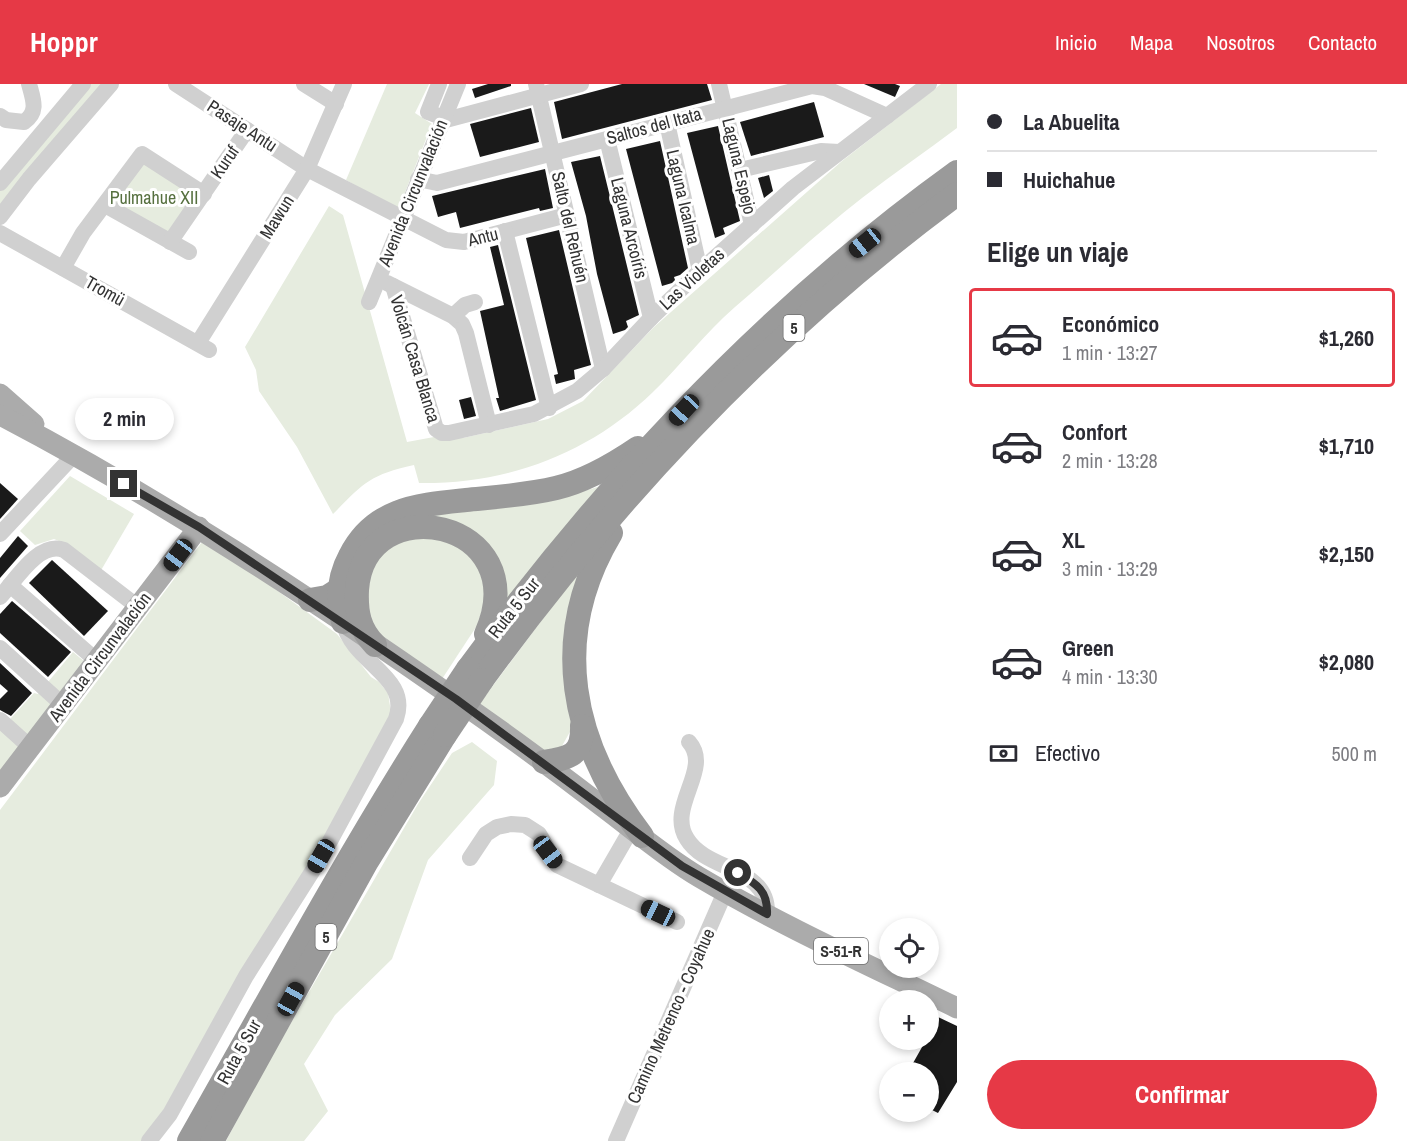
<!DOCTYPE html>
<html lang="es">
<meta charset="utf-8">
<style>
body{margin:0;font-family:"Archivo Narrow",sans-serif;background:#f7f7f7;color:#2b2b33;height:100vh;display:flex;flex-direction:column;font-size:22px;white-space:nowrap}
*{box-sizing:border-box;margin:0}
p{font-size:20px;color:#7c7c81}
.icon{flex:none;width:33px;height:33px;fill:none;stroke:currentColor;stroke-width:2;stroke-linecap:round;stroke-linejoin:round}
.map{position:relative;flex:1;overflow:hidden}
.sheet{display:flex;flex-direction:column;background:#fff;width:450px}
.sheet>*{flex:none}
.top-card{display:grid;align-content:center;height:132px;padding:0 30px;background:#fff}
.tools{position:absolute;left:879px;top:834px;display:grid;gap:12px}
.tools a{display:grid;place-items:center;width:60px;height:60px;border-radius:50%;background:#fff;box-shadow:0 3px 9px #0003;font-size:30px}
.end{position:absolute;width:27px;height:27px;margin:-14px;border:8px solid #333;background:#fff;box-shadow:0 0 0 3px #fff}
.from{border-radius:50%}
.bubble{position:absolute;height:42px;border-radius:21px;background:#fff;box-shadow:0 3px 9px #0003;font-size:20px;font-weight:700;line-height:42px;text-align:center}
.car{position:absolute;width:18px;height:36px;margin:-18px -9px;border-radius:8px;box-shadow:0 0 4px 2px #0007;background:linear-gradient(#222 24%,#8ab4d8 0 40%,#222 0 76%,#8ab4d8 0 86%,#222 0)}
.top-card b{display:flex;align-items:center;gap:21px;height:57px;font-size:22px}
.top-card b+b{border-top:2px solid #e1e1e2}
.top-card i{width:15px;height:15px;background:#2b2b33}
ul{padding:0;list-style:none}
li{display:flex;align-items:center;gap:18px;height:99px;margin:0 12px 9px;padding:0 18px;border:3px solid transparent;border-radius:6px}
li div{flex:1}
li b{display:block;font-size:22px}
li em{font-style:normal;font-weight:700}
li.on{border-color:#e63946}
li>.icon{width:54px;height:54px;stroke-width:1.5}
h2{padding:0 30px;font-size:27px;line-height:72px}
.pay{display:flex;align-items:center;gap:15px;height:66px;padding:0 30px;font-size:22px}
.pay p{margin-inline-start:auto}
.button{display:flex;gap:12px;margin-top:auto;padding:12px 30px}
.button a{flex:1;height:69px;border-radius:36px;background:#e63946;color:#fff;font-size:24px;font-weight:700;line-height:69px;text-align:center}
header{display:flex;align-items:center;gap:36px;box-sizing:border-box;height:84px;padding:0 30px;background:#e63946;color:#fff}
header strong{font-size:28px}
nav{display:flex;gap:33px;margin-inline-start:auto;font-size:21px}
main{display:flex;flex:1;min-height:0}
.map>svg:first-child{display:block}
.green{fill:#e6ecdf}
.building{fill:#1a1a1a}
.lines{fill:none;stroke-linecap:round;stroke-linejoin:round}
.minor{stroke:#d0d0d0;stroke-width:16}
.major{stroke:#ababab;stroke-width:21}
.highway{stroke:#9a9a9a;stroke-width:24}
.highway-bridge{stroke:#9a9a9a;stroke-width:24}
.route{stroke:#333;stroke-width:8}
.labels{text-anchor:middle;stroke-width:6;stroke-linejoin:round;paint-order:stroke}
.shield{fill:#fff;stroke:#707070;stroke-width:1.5}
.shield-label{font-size:16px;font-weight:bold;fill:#333}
.street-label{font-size:18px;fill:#333;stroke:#fff}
.park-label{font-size:18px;fill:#56703f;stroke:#fff}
</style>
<header>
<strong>Hoppr</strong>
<nav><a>Inicio</a><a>Mapa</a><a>Nosotros</a><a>Contacto</a></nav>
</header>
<main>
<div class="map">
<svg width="957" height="1057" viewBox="0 0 957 1057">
<rect width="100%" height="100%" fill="#fff"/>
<!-- green -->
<g class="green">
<polygon points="87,0 106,0 0,127 0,104"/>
<polygon points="387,0 429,0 415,29 432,40 398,126 346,96"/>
<path d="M941,0H957V44C925,68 893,90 862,114C818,148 777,187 735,223C705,249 681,281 653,308C589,370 508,400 419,399L414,381C369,391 364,399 333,430L297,363L259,307L256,286L245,263L329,122L343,131L407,358L434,353L463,354L548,335L583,317L654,243L842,77Z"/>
<polygon points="143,75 198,111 170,152 111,119"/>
<polygon points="70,392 134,430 100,488 66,460 54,455 35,461 20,447"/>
<polygon points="604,401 501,522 492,474 398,433 551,417"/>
<polygon points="413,450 452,456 478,480 486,511 478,540 442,595 377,550 364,524 371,480 382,467"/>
<polygon points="205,454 337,550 371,593 379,598 388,609 393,641 149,1057 0,1057 0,726"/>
<polygon points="585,478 571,646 562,662 544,670 477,623"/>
<polygon points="73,568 85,578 0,689 0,646 34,609 38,610"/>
<polygon points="472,658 497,677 494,701 428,776 392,875 335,931 304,980 328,1027 304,1057 226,1057 262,989 418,720 452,669"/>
</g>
<!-- building -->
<g class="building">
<polygon points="488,0 511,0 511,2 475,14 472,5"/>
<polygon points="622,0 707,0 712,16 562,55 554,18"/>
<polygon points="864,0 895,0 900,2 895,13"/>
<polygon points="814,18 824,53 751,72 740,38"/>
<polygon points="531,24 539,58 480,73 470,40"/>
<polygon points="718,42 740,137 723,144 725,150 715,154 687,49"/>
<polygon points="660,57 688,184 680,191 674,193 675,196 672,199 662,202 626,65"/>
<polygon points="600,72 639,231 626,237 628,243 625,246 613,250 597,190 586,132 571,78"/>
<polygon points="545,85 553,124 540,127 539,124 460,144 456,128 438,133 432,112"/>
<polygon points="769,91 773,107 764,114 758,94"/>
<polygon points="559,146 591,281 574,286 575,295 556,300 554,291 558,290 526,154"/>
<polygon points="498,161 536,316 500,327 496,314 499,314 480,227 504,221 490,163"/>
<polygon points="471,313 476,332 464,335 459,316"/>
<polygon points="0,399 18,415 0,435"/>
<polygon points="18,452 28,462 0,494 0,474"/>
<polygon points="52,476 108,527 84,552 29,499"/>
<polygon points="12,517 71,568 48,593 0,549 0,530"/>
<polygon points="0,579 32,609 11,632 0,626 0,615 8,607 0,600"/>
<polygon points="938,933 957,942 957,998 938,1029 928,1024 928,988 908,988 926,956 928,956 928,950"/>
</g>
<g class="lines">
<!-- minor -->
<g class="minor">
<polyline points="176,0 307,85 446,156 464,158 567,131"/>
<polyline points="304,0 336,20"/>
<polyline points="439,0 428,28 444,34"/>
<polyline points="536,0 603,285"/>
<polyline points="719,0 752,141"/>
<path d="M0,32L6,36L24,38C39,28 33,15 29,0"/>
<polyline points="442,37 581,0"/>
<polyline points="667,39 700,187"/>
<polyline points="607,55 651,234"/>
<polyline points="740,86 821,67 839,68"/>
<polyline points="418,95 437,99 812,2 825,4 887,32"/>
<polyline points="0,99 83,0"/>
<polyline points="105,121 189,168"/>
<polyline points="0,133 29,95 111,0"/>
<polyline points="505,147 549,324"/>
<polyline points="0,149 209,266"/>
<polyline points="170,158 247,46"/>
<polyline points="63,184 83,149 142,70 204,110"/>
<polyline points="387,199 453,232 462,240 466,249 489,341"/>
<polyline points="393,202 436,345 442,349 449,349 534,330 577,307 603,285 651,234 700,187 793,104 929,0"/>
<polyline points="369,218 458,0"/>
<polyline points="453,232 465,221 475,218"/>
<polyline points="198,259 307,85 344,0"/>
<polyline points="0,450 74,371"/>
<polyline points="10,501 97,577"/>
<path d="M0,513C15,497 39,456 64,466L138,523"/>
<polyline points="0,564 63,621"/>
<polyline points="0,636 30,663"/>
<path d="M689,658C713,685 666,723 687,755C707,788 769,782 767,830"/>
<polyline points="470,774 486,750 497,743 511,740 525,741 539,750 557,781 677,838"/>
<polyline points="599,801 632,744"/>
<path d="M149,1057L170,1030L246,892L322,772L396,635C411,592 353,580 343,538"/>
<polyline points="616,1057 725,808"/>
</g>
<!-- major -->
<g class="major">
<polyline points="0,310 34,340"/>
<path d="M0,331C159,414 310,513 457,616C506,650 555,686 603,723C635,747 665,773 699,793C782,842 871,882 957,924"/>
<polyline points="0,703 199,443"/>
</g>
<!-- highway -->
<g class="highway">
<path d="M611,449C548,554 571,659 642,752"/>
<polyline points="310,516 327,513 338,506"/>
<path d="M343,538C337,515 338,494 350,472C374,424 418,421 466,416C496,413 527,411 556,404C586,397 613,381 638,364"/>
<path d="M375,561C359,545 356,528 357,506C364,401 537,435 486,550"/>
<path d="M468,585C606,397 767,225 957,88"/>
<path d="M482,596C616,412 774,245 957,110"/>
<path d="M544,678C569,674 583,672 582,642"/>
<path d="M189,1057C268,918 344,777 430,642"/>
<polyline points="212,1057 366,779 445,651"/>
</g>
<!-- highway-bridge -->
<g class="highway-bridge">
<polyline points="430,642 468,585"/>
<polyline points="445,651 482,596"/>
</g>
</g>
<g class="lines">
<!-- route -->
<path class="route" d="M124,400L199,443L456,615L682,782L767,830C768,807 757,800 738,789"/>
</g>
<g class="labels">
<!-- shield labels -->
<g class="shield">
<rect x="783.5" y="231" width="21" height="26" rx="4.5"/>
<rect x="315.5" y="840" width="21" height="26" rx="4.5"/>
<rect x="814" y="854" width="54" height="26" rx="4.5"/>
</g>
<g class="shield-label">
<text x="794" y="250">5</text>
<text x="326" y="859">5</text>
<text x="841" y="873">S-51-R</text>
</g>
<!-- street labels -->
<g class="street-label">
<text transform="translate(242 42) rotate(33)" y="6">Pasaje Antu</text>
<text transform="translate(654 42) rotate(-15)" y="6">Saltos del Itata</text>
<text transform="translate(225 78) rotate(-56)" y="6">Kuruf</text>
<text transform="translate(739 82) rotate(77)" y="6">Laguna Espejo</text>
<text transform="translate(413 109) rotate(-68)" y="6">Avenida Circunvalación</text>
<text transform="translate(683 113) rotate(77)" y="6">Laguna Icalma</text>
<text transform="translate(277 133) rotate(-58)" y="6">Mawun</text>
<text transform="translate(570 143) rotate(77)" y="6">Salto del Rehuén</text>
<text transform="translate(629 144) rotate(76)" y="6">Laguna Arcoíris</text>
<text transform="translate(483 153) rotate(-14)" y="6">Antu</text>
<text transform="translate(692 195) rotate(-43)" y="6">Las Violetas</text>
<text transform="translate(105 207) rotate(29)" y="6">Tromü</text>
<text transform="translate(415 275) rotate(73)" y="6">Volcán Casa Blanca</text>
<text transform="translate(514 524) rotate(-52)" y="6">Ruta 5 Sur</text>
<text transform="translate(100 573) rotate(-53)" y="6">Avenida Circunvalación</text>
<text transform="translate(671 932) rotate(-66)" y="6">Camino Metrenco - Coyahue</text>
<text transform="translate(239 968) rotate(-61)" y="6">Ruta 5 Sur</text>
</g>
<!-- park labels -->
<g class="park-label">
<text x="154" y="120">Pulmahue XII</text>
</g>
</g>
</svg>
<div class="tools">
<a><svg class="icon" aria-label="locate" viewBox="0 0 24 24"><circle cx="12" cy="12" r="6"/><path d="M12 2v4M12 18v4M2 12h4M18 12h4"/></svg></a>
<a>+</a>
<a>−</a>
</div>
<i class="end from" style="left:738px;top:789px"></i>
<i class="end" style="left:124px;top:400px"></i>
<div class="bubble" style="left:75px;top:314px;width:99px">2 min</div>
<i class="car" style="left:865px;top:159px;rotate:231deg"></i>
<i class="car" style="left:684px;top:326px;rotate:223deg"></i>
<i class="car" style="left:178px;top:471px;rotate:217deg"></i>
<i class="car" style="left:548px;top:768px;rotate:143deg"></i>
<i class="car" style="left:321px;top:772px;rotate:210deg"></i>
<i class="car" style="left:658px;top:829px;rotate:295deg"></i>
<i class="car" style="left:291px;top:915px;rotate:29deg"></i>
</div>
<section class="sheet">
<div class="top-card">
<b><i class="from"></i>La Abuelita</b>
<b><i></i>Huichahue</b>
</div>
<h2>Elige un viaje</h2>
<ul>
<li class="on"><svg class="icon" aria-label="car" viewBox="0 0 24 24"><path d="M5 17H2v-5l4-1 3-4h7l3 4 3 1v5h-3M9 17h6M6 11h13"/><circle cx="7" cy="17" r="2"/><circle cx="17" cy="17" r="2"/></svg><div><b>Económico</b><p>1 min · 13:27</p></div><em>$1,260</em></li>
<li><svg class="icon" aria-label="car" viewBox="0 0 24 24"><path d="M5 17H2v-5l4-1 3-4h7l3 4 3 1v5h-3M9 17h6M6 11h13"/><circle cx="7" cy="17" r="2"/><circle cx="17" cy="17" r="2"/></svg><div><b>Confort</b><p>2 min · 13:28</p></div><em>$1,710</em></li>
<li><svg class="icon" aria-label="car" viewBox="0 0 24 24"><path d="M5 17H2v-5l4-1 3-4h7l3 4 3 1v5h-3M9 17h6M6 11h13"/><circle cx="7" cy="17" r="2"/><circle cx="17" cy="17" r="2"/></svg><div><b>XL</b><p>3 min · 13:29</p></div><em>$2,150</em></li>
<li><svg class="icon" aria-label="car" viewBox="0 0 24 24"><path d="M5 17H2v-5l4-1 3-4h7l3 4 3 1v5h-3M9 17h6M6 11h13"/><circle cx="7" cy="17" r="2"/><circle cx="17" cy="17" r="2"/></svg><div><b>Green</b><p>4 min · 13:30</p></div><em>$2,080</em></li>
</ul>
<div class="pay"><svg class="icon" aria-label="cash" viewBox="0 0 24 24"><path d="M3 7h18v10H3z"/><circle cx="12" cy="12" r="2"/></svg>Efectivo<p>500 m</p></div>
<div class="button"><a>Confirmar</a></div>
</section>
</main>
